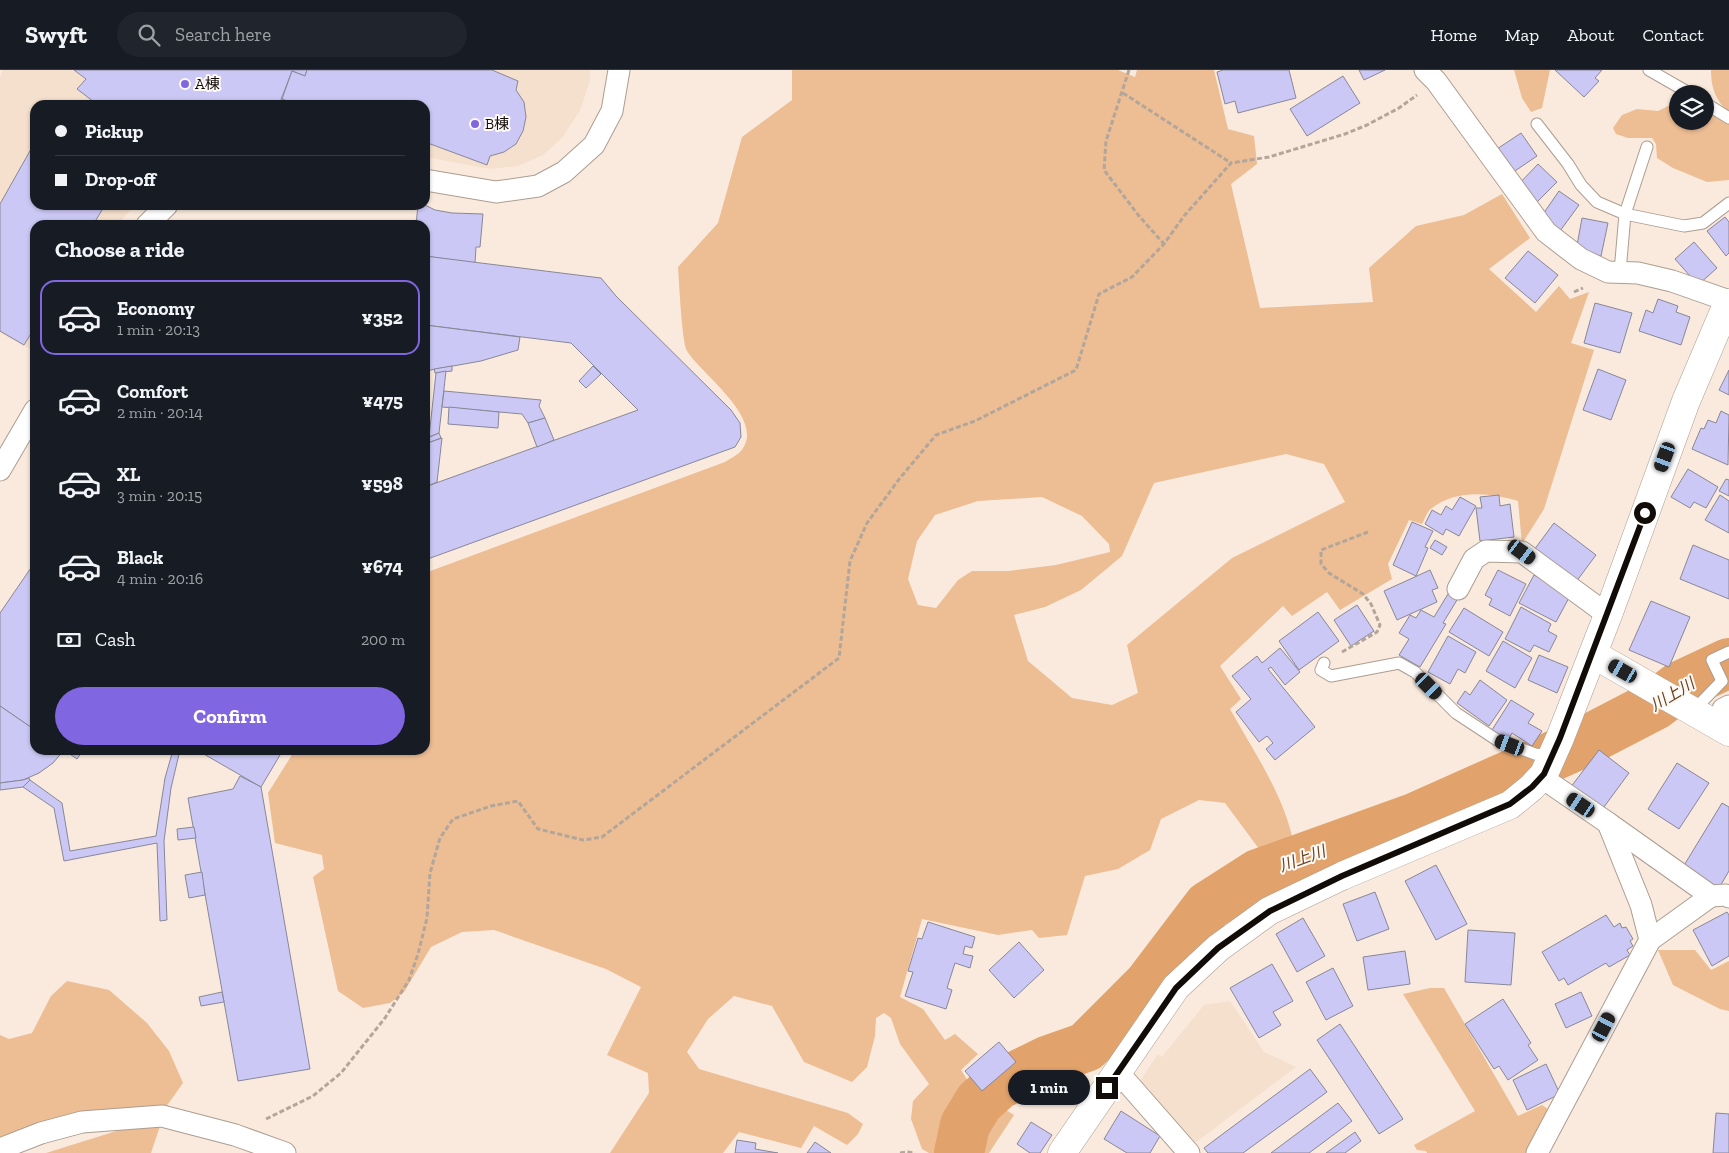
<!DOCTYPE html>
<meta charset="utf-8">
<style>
body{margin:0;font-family:"Zilla Slab","Noto Sans JP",serif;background:#20242c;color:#f1f3f6;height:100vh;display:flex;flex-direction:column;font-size:19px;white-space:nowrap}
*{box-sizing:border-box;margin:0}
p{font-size:16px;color:#9ea1a6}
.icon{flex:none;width:28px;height:28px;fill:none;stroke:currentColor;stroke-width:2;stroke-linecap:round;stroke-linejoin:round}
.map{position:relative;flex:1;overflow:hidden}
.details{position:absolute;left:30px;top:150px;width:400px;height:535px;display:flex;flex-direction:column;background:#171b24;border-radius:15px;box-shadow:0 1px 4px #0004}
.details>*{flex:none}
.hud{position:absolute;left:30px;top:30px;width:400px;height:110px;border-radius:15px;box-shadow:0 1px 4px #0004;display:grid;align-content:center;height:110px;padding:0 25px;background:#171b24}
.fabs{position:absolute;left:1669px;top:15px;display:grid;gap:10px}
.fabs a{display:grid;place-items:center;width:45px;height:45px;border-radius:50%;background:#171b24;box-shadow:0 1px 4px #0004;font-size:25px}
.end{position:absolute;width:22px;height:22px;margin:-11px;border:6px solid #110c08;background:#fff;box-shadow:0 0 0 2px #fff}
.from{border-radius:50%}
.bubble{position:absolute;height:35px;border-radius:18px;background:#171b24;box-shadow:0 1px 4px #0004;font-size:16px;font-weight:700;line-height:35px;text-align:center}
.car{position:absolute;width:15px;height:30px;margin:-15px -8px;border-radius:6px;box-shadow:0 0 4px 1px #0007;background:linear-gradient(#222 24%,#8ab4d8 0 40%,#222 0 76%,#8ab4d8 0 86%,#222 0)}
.hud b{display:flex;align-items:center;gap:18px;height:48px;font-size:19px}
.hud b+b{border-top:1px solid #363941}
.hud i{width:12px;height:12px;background:#f1f3f6}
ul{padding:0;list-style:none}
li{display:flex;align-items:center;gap:15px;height:75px;margin:0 10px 8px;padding:0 15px;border:2px solid transparent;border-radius:15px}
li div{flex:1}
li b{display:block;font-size:19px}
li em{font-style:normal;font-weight:700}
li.current{border-color:#8066e1}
li>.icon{width:45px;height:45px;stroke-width:1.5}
h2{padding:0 25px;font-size:22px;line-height:60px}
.pay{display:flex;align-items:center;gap:12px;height:55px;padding:0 25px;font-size:19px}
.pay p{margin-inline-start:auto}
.action{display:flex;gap:10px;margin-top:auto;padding:10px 25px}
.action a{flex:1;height:58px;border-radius:30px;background:#8066e1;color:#fff;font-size:20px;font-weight:700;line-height:58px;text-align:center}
header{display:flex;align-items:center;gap:30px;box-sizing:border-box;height:70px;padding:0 25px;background:#171b24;border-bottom:1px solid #363941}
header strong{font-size:24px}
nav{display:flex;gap:28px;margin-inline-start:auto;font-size:18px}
.search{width:350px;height:45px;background:#20242c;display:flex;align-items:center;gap:12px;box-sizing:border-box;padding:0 18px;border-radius:28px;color:#9ea1a6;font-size:19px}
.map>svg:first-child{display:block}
.built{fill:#f5dfcd}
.green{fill:#edbd94;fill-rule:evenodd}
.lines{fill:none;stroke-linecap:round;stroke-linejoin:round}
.river{stroke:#e1a26b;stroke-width:50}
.building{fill:#ccc8f5;stroke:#888797}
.lane-casing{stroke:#ac9d91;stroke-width:13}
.street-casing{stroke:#ac9d91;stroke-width:23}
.secondary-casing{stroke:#ac9d91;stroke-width:29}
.path{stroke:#b2a69b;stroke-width:3;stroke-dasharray:5 2.5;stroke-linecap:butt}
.lane{stroke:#fff;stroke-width:11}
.street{stroke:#fff;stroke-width:21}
.secondary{stroke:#fff;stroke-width:28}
.route{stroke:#110c08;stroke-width:6}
.poi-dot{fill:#8066e1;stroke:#fdf9f7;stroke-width:2}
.labels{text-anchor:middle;stroke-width:4;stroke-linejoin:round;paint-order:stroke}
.poi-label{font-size:15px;fill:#110c08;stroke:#fdf9f7;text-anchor:start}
.water-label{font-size:16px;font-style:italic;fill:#6a4017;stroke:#fdf9f7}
</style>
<header>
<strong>Swyft</strong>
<div class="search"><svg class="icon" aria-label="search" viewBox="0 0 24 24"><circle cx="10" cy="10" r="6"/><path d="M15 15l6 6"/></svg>Search here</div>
<nav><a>Home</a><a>Map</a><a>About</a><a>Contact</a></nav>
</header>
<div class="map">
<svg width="1729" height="1083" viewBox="0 0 1729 1083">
<rect width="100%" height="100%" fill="#faeadd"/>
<!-- built -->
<g class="built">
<polygon points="3,0 590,0 590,11 580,40 563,67 543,85 518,96 490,99 425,87 425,35 35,35 35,135 135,135 117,155 35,155 35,282 0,263 0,7"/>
<polygon points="1230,931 1264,982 1296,997 1191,1076 1147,1027 1150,1020 1140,1011 1158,984 1162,987 1204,935"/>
</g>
<!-- green -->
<g class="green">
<path d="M792,0H1118L1135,7L1137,0H1214L1228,59L1254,66L1257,94L1231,114L1260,238L1373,232L1369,198L1416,156L1464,145L1502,124L1530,168L1489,199L1536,242L1559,216L1570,229L1589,222L1571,273L1594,280L1544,439L1522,474L1518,431C1490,423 1457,419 1432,438C1427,441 1425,449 1422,454L1409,450L1388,494L1392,509L1340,540L1327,522L1292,546L1283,536L1220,596L1241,629L1230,639C1255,684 1289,732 1295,783L1268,791L1225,733L1199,730L1161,749L1150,780L1118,799L1085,806L1067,865L1039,868L1032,860L998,865L922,849L900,927L923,939L945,970L955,964L978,984L961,1000L973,1019L1014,1045L989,1083H929L922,1079L911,1049L913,1031L929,1014L900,974L891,948L884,943L876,948L875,966L867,997L852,1012L804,992L772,936L734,926L708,949L687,982L699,999L848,1043L863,1054L858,1064L847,1075L814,1056L801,1078L739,1062L723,1083H610L649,1023L648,1003L607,985L641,917L606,899L494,860L462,862L431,877L404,922L390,933L363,938L338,921L313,807L324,799L322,785L275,773L268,723L295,680H425V503L725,392C730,389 737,385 741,381C767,350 702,305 687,281C682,274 679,210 678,197L718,153L742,67L792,30ZM1286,384L1324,394L1345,432L1232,488L1127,575L1138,623L1112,635L1072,628L1028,591L1014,545L1045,537L1081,520L1122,486L1154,413ZM1042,427L1082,446L1109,474L1110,482L1056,495L1009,501H972L958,510L936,538L918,535L908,509L917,471L935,445L978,431Z"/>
<polygon points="1514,0 1550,0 1542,38 1531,42 1522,28"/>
<path d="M1711,0H1729V42C1715,31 1711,17 1711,0Z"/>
<polygon points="1678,19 1686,24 1678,24 1678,51 1705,51 1705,36 1729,51 1729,110 1707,112 1673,98 1657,88 1656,74 1652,68 1628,68 1616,64 1613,58 1622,45 1637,39 1658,41 1672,34"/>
<polygon points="1658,880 1695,880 1711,900 1729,891 1729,941 1720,939 1673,915"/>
<polygon points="67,911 109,920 147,953 169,981 183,1013 163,1041 0,1072 0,965 9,969 32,963 51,926"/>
<polygon points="1430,918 1444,918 1518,1046 1542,1035 1551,1041 1527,1083 1427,1083 1426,1081 1417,1080 1414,1075 1475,1041 1403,924"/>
<polygon points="160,1056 151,1083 46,1083 123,1059"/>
</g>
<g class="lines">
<!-- river -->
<polyline class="river" points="959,1083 965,1055 979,1032 998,1015 1049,990 1086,977 1148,915 1208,836 1258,804 1414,748 1524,699 1580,674 1655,635 1680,616 1729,593"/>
</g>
<!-- building -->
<g class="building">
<polygon points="74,0 307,0 305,6 292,1 279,35 98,35 77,19 86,9"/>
<polygon points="307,0 492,0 518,11 516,20 524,32 526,47 523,61 516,74 504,82 490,86 487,95 425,72 425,35 297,35 282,29 292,1 305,6"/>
<polygon points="1223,0 1289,0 1296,28 1238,43 1235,31 1225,34 1217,2"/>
<polygon points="1359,0 1385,0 1364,10"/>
<polygon points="1555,0 1602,0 1595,8 1599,11 1584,27"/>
<polygon points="1343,6 1360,33 1307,66 1290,39"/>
<polygon points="1521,63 1537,86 1509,105 1494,81"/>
<polygon points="35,72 35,135 105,135 93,155 35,155 35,257 24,275 0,261 0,134"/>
<polygon points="1538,94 1557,112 1534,135 1516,117"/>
<polygon points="1559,121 1579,135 1560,161 1541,147"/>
<polygon points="418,135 425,135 435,140 452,143 483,144 480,177 476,177 475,193 425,186 425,155 416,155"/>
<polygon points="1725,147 1729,152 1729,183 1726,186 1707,161"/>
<polygon points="1582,148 1608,153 1601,186 1576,181"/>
<polygon points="1694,172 1717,198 1698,215 1675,189"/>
<polygon points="1528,181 1558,205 1535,233 1505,208"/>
<polygon points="425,186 601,208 616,226 731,340 740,353 741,367 735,377 425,490 425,417 638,340 571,273 425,255"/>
<polygon points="1658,229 1678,236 1676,242 1690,247 1681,275 1639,261 1646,240 1653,243"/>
<polygon points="1595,233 1632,243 1620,283 1584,273"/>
<polygon points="425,255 520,267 518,280 481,291 425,301"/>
<polygon points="452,296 452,301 435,303 434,299"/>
<polygon points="593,296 601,304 586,318 579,311"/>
<polygon points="1598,299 1626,310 1611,350 1583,340"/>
<polygon points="1729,300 1729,325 1719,320"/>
<polygon points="446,301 439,363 429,367 436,303"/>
<polygon points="444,321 541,330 539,336 545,348 528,353 522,344 442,337"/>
<polygon points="449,337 499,342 498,358 448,354"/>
<polygon points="1721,341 1729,345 1728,395 1692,379 1701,358 1704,359 1708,350 1716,353"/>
<polygon points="545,348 554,370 537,377 528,353"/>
<polygon points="439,363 441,368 425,374 425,369"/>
<polygon points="442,368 437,412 425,417 425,374"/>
<polygon points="1688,399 1718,417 1706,438 1694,432 1690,438 1671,427"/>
<polygon points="1726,409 1729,410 1729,426 1719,421"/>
<polygon points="1499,425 1500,436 1510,434 1514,467 1480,471 1476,438 1482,438 1480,427"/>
<polygon points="1720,425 1729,431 1729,463 1705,450"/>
<polygon points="1460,427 1476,436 1459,466 1446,459 1443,465 1425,454 1432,440 1441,445 1446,436 1452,440"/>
<polygon points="1412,452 1433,461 1425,477 1428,478 1416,506 1393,495"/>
<polygon points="1554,453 1596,485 1576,512 1534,480"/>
<polygon points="1435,470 1447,477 1442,485 1430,478"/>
<polygon points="1693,475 1729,490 1729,529 1680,509"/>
<polygon points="35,492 35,660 0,636 0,543"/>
<polygon points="1430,500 1438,518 1432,520 1437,532 1397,550 1384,521"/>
<polygon points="1498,500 1526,514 1510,546 1489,535 1492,529 1485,525"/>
<polygon points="1534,505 1571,524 1556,552 1519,533"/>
<polygon points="1448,524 1457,530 1443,553 1446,554 1420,597 1399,585 1409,569 1399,563 1410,545 1416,548 1421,540 1434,547"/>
<polygon points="1651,531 1690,547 1669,597 1629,580"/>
<polygon points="1357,535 1374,561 1351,576 1334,550"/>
<polygon points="1521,537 1551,554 1548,561 1557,566 1549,582 1534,575 1530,582 1505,569"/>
<polygon points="1464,538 1503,562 1489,586 1449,562"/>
<polygon points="1318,542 1339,571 1299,600 1279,571"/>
<polygon points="1448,566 1476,582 1465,603 1458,599 1450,614 1428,602"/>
<polygon points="1503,571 1532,588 1515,618 1486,601"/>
<polygon points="1280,578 1300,602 1285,615 1271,597 1268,599 1315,657 1275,690 1266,679 1273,673 1267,666 1259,672 1236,642 1251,629 1232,606 1257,586 1262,593"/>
<polygon points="1539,585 1568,597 1557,623 1528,610"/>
<polygon points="1480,610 1507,630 1489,656 1457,633 1465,621 1470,625"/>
<polygon points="1511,630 1534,644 1528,653 1542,661 1532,676 1512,663 1508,670 1492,660"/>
<polygon points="0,636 35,660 35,680 64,680 53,693 39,703 23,710 0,713"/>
<polygon points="64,680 83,680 77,689"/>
<polygon points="173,680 180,680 171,718 164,771 167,850 160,851 157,773 64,791 54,738 23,717 30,710 62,733 70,781 156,766 165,708"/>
<polygon points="204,680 283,680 261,717 202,683"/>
<polygon points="1599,680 1629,703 1601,741 1570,718"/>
<polygon points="1677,693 1709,713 1679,759 1648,739"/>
<polygon points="240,706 261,717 310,999 238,1011 188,728 233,719"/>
<polygon points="29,708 30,710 23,717 0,720 0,713 23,710"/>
<polygon points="1722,733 1729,737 1729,801 1719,818 1683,797"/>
<polygon points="194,757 196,768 178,770 177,759"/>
<polygon points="1436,795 1467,854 1436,870 1405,811"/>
<polygon points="202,802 205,825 189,828 185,805"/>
<polygon points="1375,822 1389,859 1357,871 1343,834"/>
<polygon points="1727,842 1729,845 1729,886 1712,896 1693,860"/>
<polygon points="1606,845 1614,857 1620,853 1622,858 1626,857 1633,869 1630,871 1633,876 1627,880 1630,885 1609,897 1606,893 1568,915 1564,908 1559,911 1542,882"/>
<polygon points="1303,848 1325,886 1297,902 1276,864"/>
<polygon points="928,852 975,867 972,878 965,876 963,884 973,886 970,898 955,893 947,918 952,920 946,939 905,926 913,902 908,901 918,868 922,869"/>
<polygon points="1468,860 1515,863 1511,915 1465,912"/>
<polygon points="1019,872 1044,900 1014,928 989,900"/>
<polygon points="1405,881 1410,914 1368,920 1363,887"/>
<polygon points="1272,894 1293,931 1273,942 1281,955 1259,968 1230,918"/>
<polygon points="1333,898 1353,936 1326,950 1306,912"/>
<polygon points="222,922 224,932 201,936 199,927"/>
<polygon points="1581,922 1592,946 1566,958 1555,934"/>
<polygon points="1503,929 1531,973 1528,975 1538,990 1508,1010 1499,996 1494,999 1465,954"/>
<polygon points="1340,954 1403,1049 1379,1064 1317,970"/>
<polygon points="999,972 1016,992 982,1021 965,1001"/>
<polygon points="1546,994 1560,1024 1527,1040 1513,1010"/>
<polygon points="1310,999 1327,1022 1243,1083 1208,1083 1204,1078"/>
<polygon points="1338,1033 1352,1051 1309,1083 1271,1083"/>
<polygon points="1121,1041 1160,1066 1150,1083 1127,1083 1104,1069"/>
<polygon points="1716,1043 1729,1044 1729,1083 1713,1083"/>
<polygon points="1031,1052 1052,1065 1040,1083 1030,1083 1017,1074"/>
<polygon points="1355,1062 1361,1071 1345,1083 1326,1083"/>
<polygon points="737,1070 756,1073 755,1079 778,1083 735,1083"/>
<polygon points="815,1072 831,1083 807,1083"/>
</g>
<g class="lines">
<defs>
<g id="lane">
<polyline points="1649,0 1691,24"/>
<polyline points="1705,33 1729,48"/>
<polyline points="1537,54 1568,94 1581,115 1597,132 1625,144 1684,156 1703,153 1729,133"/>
<polyline points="1620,202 1625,144 1647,77"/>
<polyline points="1324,593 1321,600 1331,606 1399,593 1415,602 1456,643 1497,670 1535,684 1552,686"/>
<polyline points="1693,641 1722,611 1712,590 1729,582"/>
</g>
<g id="street">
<polyline points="1425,0 1436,11 1546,162 1581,189 1608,202 1638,203 1672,211 1729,231"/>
<polyline points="425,110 496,122 538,116 564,102 594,75 612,41 619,0"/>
<polyline points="147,155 167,135"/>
<polyline points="0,400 35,340"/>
<polyline points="1458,519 1474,489 1486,481 1522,482 1608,545"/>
<polyline points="1723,639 1729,636"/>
<polyline points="1541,707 1608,753 1641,835 1650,870"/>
<polyline points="1608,753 1711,826 1726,825 1729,827"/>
<polyline points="1118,1002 1189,1083"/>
<polyline points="0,1079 41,1063 82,1052 162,1046 235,1065 285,1083"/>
<polyline points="1537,1083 1650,870 1711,826"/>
</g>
<g id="secondary">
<polyline points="1593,584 1729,662"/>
<polyline points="1062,1083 1176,917 1218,878 1269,841 1342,806 1510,735 1532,717 1544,704 1560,668 1608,545 1686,331 1723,244 1729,233"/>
</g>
</defs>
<!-- lane casing -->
<use href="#lane" class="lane-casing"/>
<!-- street casing -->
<use href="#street" class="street-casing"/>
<!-- secondary casing -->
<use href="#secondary" class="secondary-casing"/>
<!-- path -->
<g class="path">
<polyline points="1129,0 1106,71 1104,100 1139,146 1164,174"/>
<polyline points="1123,23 1231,93"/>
<polyline points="1574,222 1583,218"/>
<polyline points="1342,582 1377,562 1380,555 1371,534 1363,524 1329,503 1321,494 1321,480 1368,462"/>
<polyline points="266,1049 313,1026 341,1003 385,948 409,910 418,884 427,848 430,803 440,768 453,749 491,736 518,731 538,759 583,770 602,767 839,588 850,491 867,453 900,408 936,365 975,351 1076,300 1099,224 1132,207 1164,174 1184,146 1231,93 1269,87 1345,64 1367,55 1399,38 1417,25"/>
<polyline points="900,1083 907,1082 915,1083"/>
</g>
<!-- lane -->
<use href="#lane" class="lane"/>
<!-- street -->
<use href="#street" class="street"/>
<!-- secondary -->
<use href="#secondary" class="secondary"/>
</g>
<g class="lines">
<!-- route -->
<polyline class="route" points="1107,1018 1176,918 1218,878 1270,841 1342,806 1510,734 1532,717 1544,704 1560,668 1645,443"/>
</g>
<!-- markers -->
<g class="poi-dot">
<circle cx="185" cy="14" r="5"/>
<circle cx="475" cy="54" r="5"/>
</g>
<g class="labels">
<!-- poi labels -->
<g class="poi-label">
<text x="195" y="19">A棟</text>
<text x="485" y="59">B棟</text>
</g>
<!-- water labels -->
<g class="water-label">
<text transform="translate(1672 624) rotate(-31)" y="6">川上川</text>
<text transform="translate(1302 788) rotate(-20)" y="6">川上川</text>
</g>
</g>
</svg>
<div class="fabs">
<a><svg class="icon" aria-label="layers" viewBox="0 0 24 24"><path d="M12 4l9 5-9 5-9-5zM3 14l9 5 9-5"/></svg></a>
</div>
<i class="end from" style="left:1645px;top:443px"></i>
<i class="end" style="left:1107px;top:1018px"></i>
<div class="bubble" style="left:1008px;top:1000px;width:82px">1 min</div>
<i class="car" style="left:1665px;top:387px;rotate:200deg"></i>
<i class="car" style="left:1522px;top:482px;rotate:126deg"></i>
<i class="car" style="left:1623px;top:601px;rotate:300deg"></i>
<i class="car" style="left:1429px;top:616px;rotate:135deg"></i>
<i class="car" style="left:1510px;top:675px;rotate:291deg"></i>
<i class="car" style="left:1581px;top:735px;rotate:304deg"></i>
<i class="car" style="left:1604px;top:957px;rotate:28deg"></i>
<div class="hud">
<b><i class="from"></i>Pickup</b>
<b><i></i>Drop-off</b>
</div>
<section class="details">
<h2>Choose a ride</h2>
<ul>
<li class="current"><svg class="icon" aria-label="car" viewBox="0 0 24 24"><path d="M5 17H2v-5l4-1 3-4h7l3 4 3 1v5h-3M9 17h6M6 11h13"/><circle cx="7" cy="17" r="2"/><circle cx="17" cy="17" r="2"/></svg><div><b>Economy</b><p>1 min · 20:13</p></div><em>¥352</em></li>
<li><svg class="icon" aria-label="car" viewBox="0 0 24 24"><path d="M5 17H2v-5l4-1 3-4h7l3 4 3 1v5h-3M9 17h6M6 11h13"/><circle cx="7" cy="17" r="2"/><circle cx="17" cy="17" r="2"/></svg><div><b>Comfort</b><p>2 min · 20:14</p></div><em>¥475</em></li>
<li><svg class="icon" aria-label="car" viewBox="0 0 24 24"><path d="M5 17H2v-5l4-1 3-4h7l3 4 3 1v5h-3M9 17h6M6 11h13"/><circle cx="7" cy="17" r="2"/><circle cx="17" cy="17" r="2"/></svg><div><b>XL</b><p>3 min · 20:15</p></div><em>¥598</em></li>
<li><svg class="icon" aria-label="car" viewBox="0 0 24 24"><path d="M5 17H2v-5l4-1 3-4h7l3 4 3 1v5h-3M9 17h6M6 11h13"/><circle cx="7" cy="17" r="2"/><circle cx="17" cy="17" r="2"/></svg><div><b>Black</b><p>4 min · 20:16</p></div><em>¥674</em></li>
</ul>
<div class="pay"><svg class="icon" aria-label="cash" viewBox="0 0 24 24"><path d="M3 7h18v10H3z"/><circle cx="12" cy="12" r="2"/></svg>Cash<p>200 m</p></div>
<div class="action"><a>Confirm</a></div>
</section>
</div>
